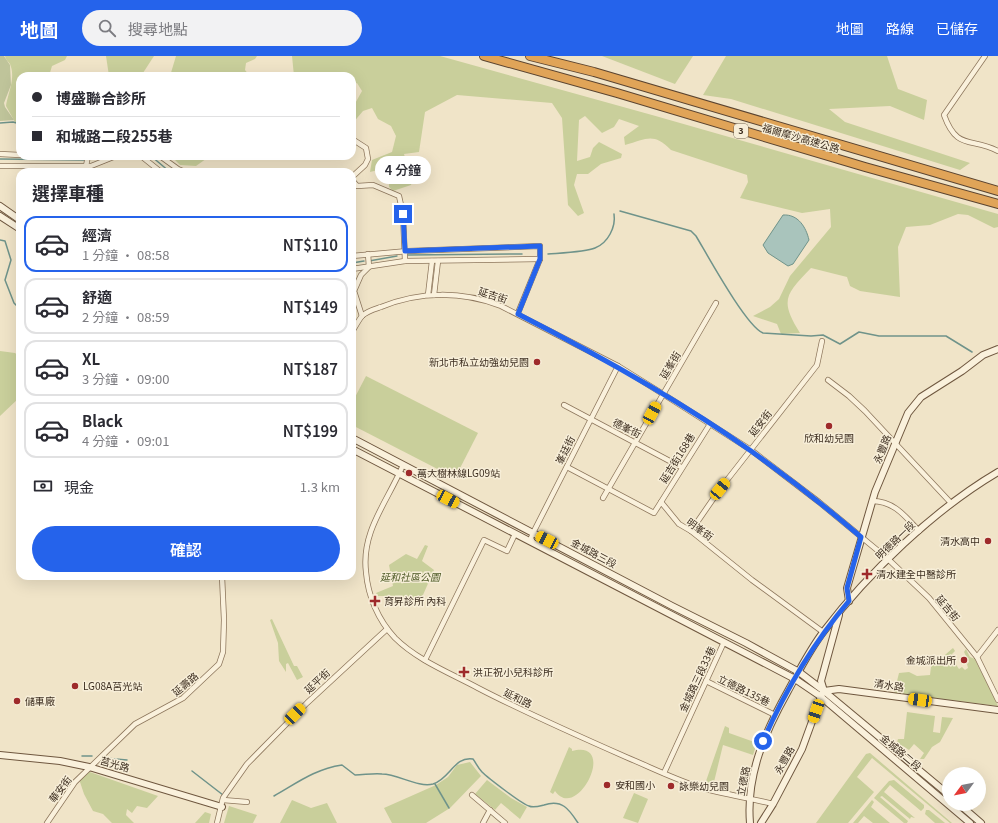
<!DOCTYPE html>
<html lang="zh-TW">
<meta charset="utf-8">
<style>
body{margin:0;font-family:Georgia,"Noto Sans TC",serif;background:#f2f2f3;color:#2b2b33;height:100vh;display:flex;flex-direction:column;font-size:15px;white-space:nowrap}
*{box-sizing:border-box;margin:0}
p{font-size:13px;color:#7c7c81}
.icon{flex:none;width:22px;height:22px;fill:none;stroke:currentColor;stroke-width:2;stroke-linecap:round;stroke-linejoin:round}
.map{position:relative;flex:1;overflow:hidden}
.panel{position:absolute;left:16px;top:112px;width:340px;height:412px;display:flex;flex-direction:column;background:#fff;border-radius:12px;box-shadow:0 4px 16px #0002}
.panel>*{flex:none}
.top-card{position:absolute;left:16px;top:16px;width:340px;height:88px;border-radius:12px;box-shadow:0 4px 16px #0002;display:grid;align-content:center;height:88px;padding:0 16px;background:#fff}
.needle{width:26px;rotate:238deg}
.buttons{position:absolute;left:942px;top:711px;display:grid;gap:8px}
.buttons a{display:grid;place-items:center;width:44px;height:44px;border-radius:50%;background:#fff;box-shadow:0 4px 16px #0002;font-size:20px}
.end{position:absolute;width:18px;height:18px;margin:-9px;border:5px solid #2563eb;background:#fff;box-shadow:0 0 0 2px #fff}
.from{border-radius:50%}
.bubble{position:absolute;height:28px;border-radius:14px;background:#fff;box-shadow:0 4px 16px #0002;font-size:13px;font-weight:600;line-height:28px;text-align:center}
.car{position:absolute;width:12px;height:24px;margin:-12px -6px;border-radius:5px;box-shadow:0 0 3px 1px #0007;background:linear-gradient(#f5c518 24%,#345 0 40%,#f5c518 0 76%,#345 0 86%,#f5c518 0)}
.top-card b{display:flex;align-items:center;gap:14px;height:38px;font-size:15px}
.top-card b+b{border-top:1px solid #e1e1e2}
.top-card i{width:10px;height:10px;background:#2b2b33}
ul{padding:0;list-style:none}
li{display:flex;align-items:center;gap:12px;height:56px;margin:0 8px 6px;padding:0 8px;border:2px solid #e1e1e2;border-radius:12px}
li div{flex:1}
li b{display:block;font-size:15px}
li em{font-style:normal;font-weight:600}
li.on{border-color:#2563eb}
li>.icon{width:36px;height:36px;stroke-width:1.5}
h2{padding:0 16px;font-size:18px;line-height:48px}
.pay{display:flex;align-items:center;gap:10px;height:44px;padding:0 16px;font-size:15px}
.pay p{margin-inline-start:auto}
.cta{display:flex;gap:8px;margin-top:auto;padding:8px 16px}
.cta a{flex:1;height:46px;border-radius:24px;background:#2563eb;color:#fff;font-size:16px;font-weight:600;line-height:46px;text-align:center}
header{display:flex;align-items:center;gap:24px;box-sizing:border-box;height:56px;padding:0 20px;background:#2563eb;color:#fff}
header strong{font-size:19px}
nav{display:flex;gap:22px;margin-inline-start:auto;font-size:14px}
.search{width:280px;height:36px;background:#f2f2f3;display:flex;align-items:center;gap:10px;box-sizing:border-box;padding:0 14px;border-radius:22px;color:#7c7c81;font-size:15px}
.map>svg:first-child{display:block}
.green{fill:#c9cf9b}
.cemetery{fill:#bfc49a}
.water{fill:#a9c4bc;stroke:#6f938a}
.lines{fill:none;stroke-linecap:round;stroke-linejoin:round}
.stream{stroke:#6f938a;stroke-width:1.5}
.street-casing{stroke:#8d765c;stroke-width:6}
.secondary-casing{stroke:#6f573f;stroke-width:8}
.highway-casing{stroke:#5b4430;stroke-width:10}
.street{stroke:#faf1dc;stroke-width:4.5}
.secondary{stroke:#faf1dc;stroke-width:6}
.highway{stroke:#e0a458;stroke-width:8}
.route{stroke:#2563eb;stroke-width:5}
.poi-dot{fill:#9e2a2b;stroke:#f7eed8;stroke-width:1.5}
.labels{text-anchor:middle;stroke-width:3;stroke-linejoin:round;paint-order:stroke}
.shield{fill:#f7eed8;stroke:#756857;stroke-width:1}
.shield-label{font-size:9px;font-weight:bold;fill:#3d2e20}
.street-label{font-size:10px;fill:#3d2e20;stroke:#f7eed8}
.poi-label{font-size:10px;fill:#3d2e20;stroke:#f7eed8;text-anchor:start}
.park-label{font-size:10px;font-style:italic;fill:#4d5a26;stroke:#f7eed8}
</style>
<header>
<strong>地圖</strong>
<div class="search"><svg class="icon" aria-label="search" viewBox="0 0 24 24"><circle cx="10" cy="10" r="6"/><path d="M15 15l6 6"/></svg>搜尋地點</div>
<nav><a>地圖</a><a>路線</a><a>已儲存</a></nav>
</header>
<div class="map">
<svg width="998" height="767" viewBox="0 0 998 767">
<rect width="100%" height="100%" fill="#f0e4c8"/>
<!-- green -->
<g class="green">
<path d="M5,0H67L65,4L52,10L49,20H20V70L15,66L6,50C8,37 16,22 10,8C8,5 6,4 5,0Z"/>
<polygon points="106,0 154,0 141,20 109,20"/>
<polygon points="176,0 257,0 255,3 246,7 245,14 250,20 170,20"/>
<path d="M292,0H440L652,59L998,158V171L994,172L968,159L958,158L930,169L906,171L898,191L900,241L860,235L850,230L847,221L811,212C786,238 779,244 800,277L781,278L777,268L753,260L770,251L779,243L790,220L831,171L830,153L802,157L740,142L748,126L747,119L671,94C653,76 647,83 625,89L624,81L639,70L619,63L614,71L602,77L585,60L579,64L577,105L590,101L593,92L599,86L622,98L621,102L601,108L588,118H577L574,129L584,157L578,160L568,149L562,62L552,47L457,39L425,56L419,96L404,98L406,105L419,101L411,129L393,135L389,131V121L378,114L370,116L372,104L392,96L396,80L391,70L378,63L372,52L363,55L352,68V53L362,35L357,27L352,29V20H294Z"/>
<polygon points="602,0 693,0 675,28"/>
<polygon points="726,0 887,0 898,33 927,44 924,64 890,50 829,53 845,66 970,107 960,114 731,43 703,39"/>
<polygon points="171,100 210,100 196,110 180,109"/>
<polygon points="0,295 15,297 20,301 20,341 0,360"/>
<polygon points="366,320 478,377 455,422 352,369 352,347"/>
<polygon points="425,489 428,490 422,505 434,514 419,548 399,540 378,540 376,537 393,530 389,509 406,498 417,503"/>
<polygon points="272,563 294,610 297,610 303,621 297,624 288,607 286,608 286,616 279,605 278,587 270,564"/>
<polygon points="953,592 955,595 950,600 959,613 962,611 965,614 968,612 967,608 969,606 964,596 966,593 970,601 975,603 998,650 894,637 899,617 909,616 917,620 930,619 931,611"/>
<polygon points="907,656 935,660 933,676 940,677 942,661 953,662 940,686 932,691 924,703 920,703 924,697 914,688 909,694 903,690 900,694 896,690 898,683 904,683"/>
<polygon points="725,670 729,672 729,677 757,687 753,699 723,689 713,730 705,728"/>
<path d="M569,691L572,693V695C619,683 577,767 555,735L553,738L550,736Z"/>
<polygon points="870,697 952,767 950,767 872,702 857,721 874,736 848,767 816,767 866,698"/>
<polygon points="470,706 481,720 450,752 426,767 392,767 384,752 436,729 448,721 457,709"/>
<polygon points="87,715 158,740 147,752 137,750 132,757 127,753 126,759 134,767 112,767 103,758 93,755 84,738 79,723"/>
<polygon points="487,724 511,742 527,751 520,763 501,747 495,754 475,738"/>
<polygon points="894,724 924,749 924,752 921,755 890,729 884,736 915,762 911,761 910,763 882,740 880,741 908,765 907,767 904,767 874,742 889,725"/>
<polygon points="634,737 648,743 638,767 623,762"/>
<polygon points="292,744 311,752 327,747 337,767 280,767"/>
<polygon points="872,744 874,746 871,751 890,767 873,767 864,760 858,767 853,767"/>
<polygon points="229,750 257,759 253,767 224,767"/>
<polygon points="926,754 929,754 945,767 935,767 925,758"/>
<polygon points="205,756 211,758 209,767 195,767"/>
</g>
<!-- cemetery -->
<polygon class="cemetery" points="0,0 4,0 10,9 11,29 4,47 5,51 14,64 0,65"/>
<!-- water -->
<path class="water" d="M783,159C798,158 806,171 809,184L793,208L788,210L768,197L763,189Z"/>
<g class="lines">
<!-- stream -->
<g class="stream">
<polyline points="0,67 13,66 20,68"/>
<polyline points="151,100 170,116"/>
<polyline points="0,103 85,104"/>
<polyline points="89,103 105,100"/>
<path d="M620,155L691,175L696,180C708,200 746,270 763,277L811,280L823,279L840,288L859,276L879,280H946L972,296"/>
<polyline points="0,184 5,185 11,204 5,224 14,247 20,253"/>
<path d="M548,198C560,197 586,196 595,192C608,187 616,171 614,158"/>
<polyline points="408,199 522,198"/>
<polyline points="369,205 397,200"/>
<polyline points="352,207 364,205"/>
<polyline points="82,700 92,700"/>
<polyline points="104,702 127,704"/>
<polyline points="192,715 223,739"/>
<polyline points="435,728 449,752"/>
<path d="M274,740C297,727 315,713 342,709L355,719C364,719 373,717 382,718C398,718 418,732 433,728C450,723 454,700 473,703C476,707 478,712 482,716C487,721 523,749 529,750C533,752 540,750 544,749C562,743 569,753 578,767"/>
</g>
<defs>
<g id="street">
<path d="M985,0L944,59C957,95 971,81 998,95"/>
<polyline points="352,83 366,92 368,103 365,109 352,121"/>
<polyline points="0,98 20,99"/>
<polyline points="141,100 161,116"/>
<polyline points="160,100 178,113 185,116"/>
<polyline points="0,110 91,110 116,100"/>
<polyline points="86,110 88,100"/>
<polyline points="352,124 357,130 373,129 399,140 403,158 405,205"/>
<polyline points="352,200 408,195 540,190 540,203 518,257"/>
<polyline points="352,213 405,205 540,203"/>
<polyline points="428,239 432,205"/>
<polyline points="434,239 438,205"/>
<polyline points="362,260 354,235 361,219 369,211 368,198"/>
<path d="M352,276C355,271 358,265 362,260C367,255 375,253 381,251C420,235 462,235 501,250L618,310L663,338L751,394L819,446L888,503L929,542L977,601L998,644"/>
<polyline points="828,324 849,340 865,355 951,447"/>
<polyline points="564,349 681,411"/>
<path d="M403,409C388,445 361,475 366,516C368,540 378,564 395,582C417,604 450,617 478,632C526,657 576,679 626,701C650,711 674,723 699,731C723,738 749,742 773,748"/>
<polyline points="567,411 654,457 661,446 679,468 691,475 752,524 823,576"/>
<polyline points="603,442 716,247"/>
<path d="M872,445C894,445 905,460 919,475"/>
<polyline points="661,446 710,368"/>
<polyline points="691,475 720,433 817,309 822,285"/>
<polyline points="533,487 531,482 533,477 618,310"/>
<polyline points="977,601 998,574"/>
<polyline points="425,604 484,484 507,495 515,478"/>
<polyline points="706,625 775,659"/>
<polyline points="664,717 724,586"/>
<polyline points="472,739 505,767"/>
<polyline points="223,744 247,746"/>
<polyline points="47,767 75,726 135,668 183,642 219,608 223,596 224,564 222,520"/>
<polyline points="217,767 223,742 247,708 307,647 387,573"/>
<polyline points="483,767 490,754"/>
</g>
<g id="secondary">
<polyline points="0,150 20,164"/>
<polyline points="0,160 20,173"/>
<polyline points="352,382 672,550 746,587 799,616 824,635 949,739"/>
<polyline points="352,393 795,623 820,640 970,767"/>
<polyline points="849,545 847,532 875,436 908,357 921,341 962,315 983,299 998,293"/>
<polyline points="824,635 839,633 998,654"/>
<polyline points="824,635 821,625 839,559"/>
<polyline points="0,699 60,705 89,711 222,751"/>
<polyline points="959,748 981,767"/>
<path d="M750,767C746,719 765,676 788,635C799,615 810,593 824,575C868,517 935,453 998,416"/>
<polyline points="761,767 773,748 802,693 822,638"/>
</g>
<g id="highway">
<polyline points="484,0 617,37 865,111 998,148"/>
<polyline points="530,0 594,16 998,135"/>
</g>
</defs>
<!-- street casing -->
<use href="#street" class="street-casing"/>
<!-- secondary casing -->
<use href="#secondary" class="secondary-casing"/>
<!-- highway casing -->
<use href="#highway" class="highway-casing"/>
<!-- street -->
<use href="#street" class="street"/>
<!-- secondary -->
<use href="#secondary" class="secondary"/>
<!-- highway -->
<use href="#highway" class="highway"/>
</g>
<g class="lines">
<!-- route -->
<path class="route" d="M403,158L405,195L540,190V203L518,258C598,299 678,343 751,395C789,422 826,451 861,481L847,532L849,545C814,586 785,635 763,685"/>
</g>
<!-- markers -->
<g class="poi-dot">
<circle cx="537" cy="306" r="4"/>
<circle cx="829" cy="370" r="4"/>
<circle cx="409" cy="417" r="4"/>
<circle cx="988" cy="485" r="4"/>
<path d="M865 512h4v4h4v4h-4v4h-4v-4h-4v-4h4z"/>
<path d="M373 539h4v4h4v4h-4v4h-4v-4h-4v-4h4z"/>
<circle cx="964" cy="604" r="4"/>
<path d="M462 610h4v4h4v4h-4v4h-4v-4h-4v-4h4z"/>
<circle cx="75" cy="630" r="4"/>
<circle cx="17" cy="645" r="4"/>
<circle cx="607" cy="729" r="4"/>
<circle cx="671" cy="730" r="4"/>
</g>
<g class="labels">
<!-- shield labels -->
<rect class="shield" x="734" y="68" width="14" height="14" rx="3"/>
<g class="shield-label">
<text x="741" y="78">3</text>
</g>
<!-- street labels -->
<g class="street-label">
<text transform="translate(801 82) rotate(16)" y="4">福爾摩沙高速公路</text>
<text transform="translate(493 239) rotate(18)" y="4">延吉街</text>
<text transform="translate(670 309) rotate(-59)" y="4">延峯街</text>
<text transform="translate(760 367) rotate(-52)" y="4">延安街</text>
<text transform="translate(627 372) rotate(27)" y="4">德峯街</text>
<text transform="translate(882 393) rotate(-68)" y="4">永豐路</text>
<text transform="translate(565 394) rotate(-63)" y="4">峯廷街</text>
<text transform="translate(677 402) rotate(-58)" y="4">延吉街168巷</text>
<text transform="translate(700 473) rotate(36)" y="4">明峯街</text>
<text transform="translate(895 484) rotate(-44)" y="4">明德路一段</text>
<text transform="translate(594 497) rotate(28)" y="4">金城路三段</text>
<text transform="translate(948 552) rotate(50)" y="4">延吉街</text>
<text transform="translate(697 623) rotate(-65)" y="4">金城路三段33巷</text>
<text transform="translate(317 625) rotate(-43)" y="4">延平街</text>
<text transform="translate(185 628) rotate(-40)" y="4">延壽路</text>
<text transform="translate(889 629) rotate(8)" y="4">清水路</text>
<text transform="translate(744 634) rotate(26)" y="4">立德路135巷</text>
<text transform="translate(518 642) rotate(26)" y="4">延和路</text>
<text transform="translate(901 696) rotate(40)" y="4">金城路二段</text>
<text transform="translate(784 704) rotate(-61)" y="4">永豐路</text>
<text transform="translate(115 708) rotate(16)" y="4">莒光路</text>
<text transform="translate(743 725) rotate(-79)" y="4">立德路</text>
<text transform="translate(60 733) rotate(-53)" y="4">華安街</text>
</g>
<!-- poi labels -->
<g class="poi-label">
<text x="529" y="310" text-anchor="end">新北市私立幼強幼兒園</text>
<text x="829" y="386" text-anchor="middle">欣和幼兒園</text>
<text x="417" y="421">萬大樹林線LG09站</text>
<text x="980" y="489" text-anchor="end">清水高中</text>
<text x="876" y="522">清水建全中醫診所</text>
<text x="384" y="549">育昇診所 內科</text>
<text x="956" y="608" text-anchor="end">金城派出所</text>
<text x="473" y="620">洪正祝小兒科診所</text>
<text x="83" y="634">LG08A莒光站</text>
<text x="25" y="649">儲車廠</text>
<text x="615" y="733">安和國小</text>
<text x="679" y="734">詠樂幼兒園</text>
</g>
<!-- park labels -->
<g class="park-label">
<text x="410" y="525">延和社區公園</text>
</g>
</g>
</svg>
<div class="buttons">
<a><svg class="needle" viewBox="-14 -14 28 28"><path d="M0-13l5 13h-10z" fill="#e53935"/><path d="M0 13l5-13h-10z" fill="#7c7c81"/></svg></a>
</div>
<i class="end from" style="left:763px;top:685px"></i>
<i class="end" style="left:403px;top:158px"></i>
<div class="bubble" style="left:375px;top:100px;width:56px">4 分鐘</div>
<i class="car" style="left:652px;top:357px;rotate:29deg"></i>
<i class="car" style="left:720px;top:433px;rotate:39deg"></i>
<i class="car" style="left:448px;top:443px;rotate:118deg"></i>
<i class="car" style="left:547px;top:484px;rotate:297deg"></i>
<i class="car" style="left:920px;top:644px;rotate:278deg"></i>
<i class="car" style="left:816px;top:655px;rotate:199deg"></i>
<i class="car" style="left:295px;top:658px;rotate:45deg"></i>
<div class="top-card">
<b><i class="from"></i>博盛聯合診所</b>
<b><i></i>和城路二段255巷</b>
</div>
<section class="panel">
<h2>選擇車種</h2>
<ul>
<li class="on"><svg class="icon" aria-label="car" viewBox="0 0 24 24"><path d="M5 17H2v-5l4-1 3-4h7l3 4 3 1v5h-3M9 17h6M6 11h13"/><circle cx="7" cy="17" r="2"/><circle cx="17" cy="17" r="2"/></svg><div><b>經濟</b><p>1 分鐘 · 08:58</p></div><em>NT$110</em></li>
<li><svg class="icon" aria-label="car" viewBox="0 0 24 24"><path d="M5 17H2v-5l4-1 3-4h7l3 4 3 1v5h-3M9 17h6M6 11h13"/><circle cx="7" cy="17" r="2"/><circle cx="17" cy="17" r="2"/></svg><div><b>舒適</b><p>2 分鐘 · 08:59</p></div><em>NT$149</em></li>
<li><svg class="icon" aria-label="car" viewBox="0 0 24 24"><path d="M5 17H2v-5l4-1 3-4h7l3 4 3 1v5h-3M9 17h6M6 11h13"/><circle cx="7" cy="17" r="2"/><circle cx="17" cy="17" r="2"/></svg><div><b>XL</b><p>3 分鐘 · 09:00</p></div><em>NT$187</em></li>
<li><svg class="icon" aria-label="car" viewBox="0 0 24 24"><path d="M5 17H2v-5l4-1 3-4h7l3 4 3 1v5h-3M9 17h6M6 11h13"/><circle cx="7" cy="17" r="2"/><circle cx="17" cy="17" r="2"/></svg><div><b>Black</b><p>4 分鐘 · 09:01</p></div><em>NT$199</em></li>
</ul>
<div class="pay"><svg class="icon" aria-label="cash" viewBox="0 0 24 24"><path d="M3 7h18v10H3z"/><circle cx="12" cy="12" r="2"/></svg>現金<p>1.3 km</p></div>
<div class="cta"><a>確認</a></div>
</section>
</div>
